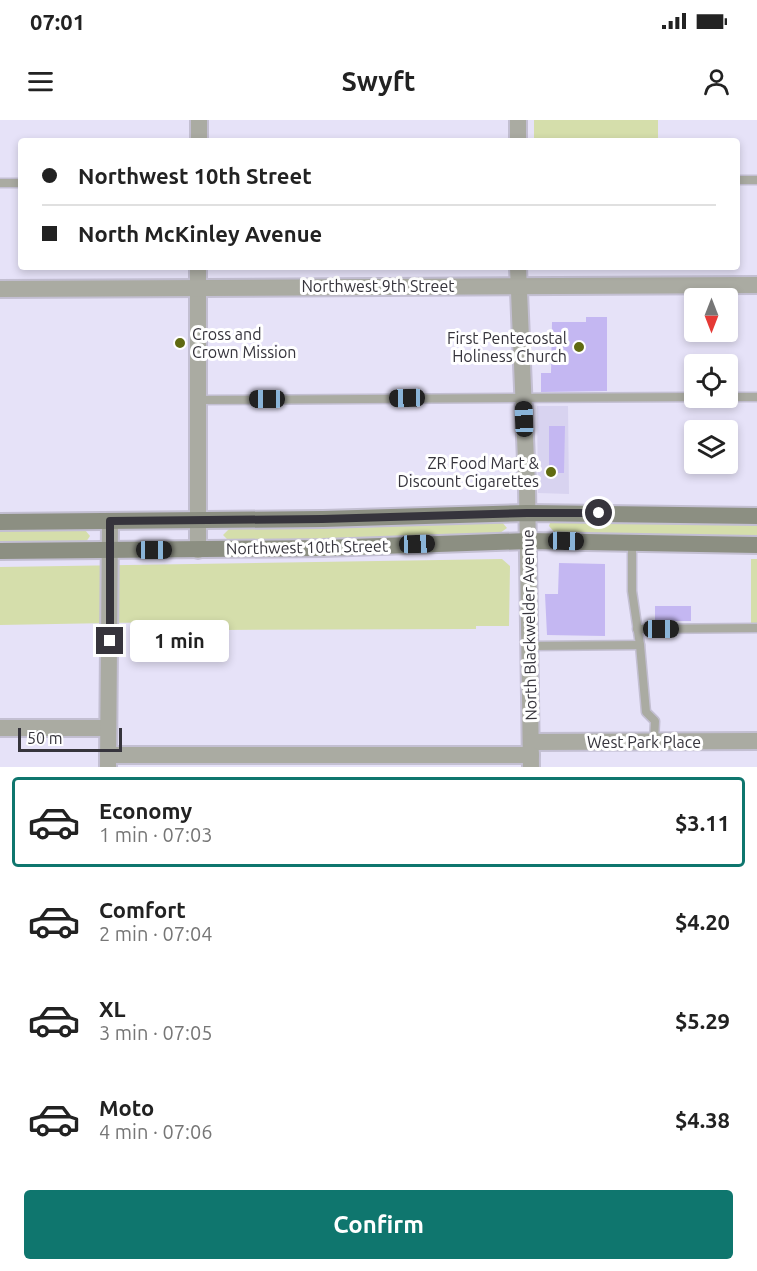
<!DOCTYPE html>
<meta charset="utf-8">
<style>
body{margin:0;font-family:Ubuntu,sans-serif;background:#f6f6f6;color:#222;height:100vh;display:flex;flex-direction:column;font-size:22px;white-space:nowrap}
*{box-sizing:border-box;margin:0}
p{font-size:20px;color:#767676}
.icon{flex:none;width:33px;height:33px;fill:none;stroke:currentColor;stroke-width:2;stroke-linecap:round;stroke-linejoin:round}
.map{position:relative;height:647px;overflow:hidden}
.details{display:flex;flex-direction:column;background:#fff;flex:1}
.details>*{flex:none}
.top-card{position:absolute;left:18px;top:18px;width:722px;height:132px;border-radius:6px;box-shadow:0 3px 9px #0003;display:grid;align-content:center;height:132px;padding:0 24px;background:#fff}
.needle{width:39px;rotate:180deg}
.tools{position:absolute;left:684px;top:168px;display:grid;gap:12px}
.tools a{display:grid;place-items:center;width:54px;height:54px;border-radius:6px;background:#fff;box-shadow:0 3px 9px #0003;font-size:30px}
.scale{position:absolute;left:18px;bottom:15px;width:104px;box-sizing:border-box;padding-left:6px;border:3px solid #36343c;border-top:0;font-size:16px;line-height:21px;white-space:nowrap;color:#36343c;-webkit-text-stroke:4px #fff;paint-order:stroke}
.end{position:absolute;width:27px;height:27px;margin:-14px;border:8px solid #36343c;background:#fff;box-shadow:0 0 0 3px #fff}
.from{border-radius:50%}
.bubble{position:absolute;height:42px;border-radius:6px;background:#fff;box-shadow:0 3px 9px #0003;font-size:20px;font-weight:600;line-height:42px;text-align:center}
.car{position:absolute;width:18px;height:36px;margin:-18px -9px;border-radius:8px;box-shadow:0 0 4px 2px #0007;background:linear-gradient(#222 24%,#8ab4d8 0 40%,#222 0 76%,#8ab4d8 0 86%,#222 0)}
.top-card b{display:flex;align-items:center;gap:21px;height:57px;font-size:22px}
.top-card b+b{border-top:2px solid #e0e0e0}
.top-card i{width:15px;height:15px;background:#222}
ul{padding:10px 0 0;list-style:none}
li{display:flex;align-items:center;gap:18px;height:90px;margin:0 12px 9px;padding:0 12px;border:3px solid transparent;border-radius:6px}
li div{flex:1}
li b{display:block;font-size:22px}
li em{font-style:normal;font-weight:600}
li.current{border-color:#0f766e}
li>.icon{width:54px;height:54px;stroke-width:1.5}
.cta{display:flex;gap:12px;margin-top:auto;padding:12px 24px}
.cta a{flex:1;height:69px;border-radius:6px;background:#0f766e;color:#fff;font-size:24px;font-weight:600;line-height:69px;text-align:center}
.status{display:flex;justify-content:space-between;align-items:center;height:42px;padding:0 30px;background:#fff;direction:ltr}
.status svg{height:16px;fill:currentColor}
header{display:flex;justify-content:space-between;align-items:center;height:78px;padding:0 24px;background:#fff;font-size:27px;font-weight:600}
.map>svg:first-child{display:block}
.built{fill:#d8d3f0}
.green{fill:#d5deab}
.building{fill:#c4b7f2}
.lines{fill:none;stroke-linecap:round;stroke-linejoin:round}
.service-casing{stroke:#c3bfd2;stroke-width:11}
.minor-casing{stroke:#c3bfd2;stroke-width:20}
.secondary-casing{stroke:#c3bfd2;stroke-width:20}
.service{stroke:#aaaba2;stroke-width:8}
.minor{stroke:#aaaba2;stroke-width:16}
.secondary{stroke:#8c8f82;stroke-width:16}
.route{stroke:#36343c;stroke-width:8}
.poi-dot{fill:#606a11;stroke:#fff;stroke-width:2}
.labels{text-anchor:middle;stroke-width:6;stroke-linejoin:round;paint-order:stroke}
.street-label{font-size:16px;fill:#36343c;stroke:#fff}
.poi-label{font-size:16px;fill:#36343c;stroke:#fff;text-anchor:end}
</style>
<div class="status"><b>07:01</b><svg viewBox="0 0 49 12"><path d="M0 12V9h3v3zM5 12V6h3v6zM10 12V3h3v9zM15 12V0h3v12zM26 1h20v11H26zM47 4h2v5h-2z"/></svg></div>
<header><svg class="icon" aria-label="menu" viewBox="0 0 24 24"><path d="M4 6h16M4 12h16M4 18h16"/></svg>Swyft<svg class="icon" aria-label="person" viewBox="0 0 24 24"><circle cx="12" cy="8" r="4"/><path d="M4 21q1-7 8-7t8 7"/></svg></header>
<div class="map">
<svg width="757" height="647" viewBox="0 0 757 647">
<rect width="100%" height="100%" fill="#e6e2f8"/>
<!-- built -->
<polygon class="built" points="537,286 568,286 569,374 538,373"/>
<!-- green -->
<g class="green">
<rect x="534" y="0" width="124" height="21"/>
<polygon points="501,401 507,408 500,413 230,422 223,415 229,409 355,408"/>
<polygon points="554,401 757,405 757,417 555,413 549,406 550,403"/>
<polygon points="0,410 85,410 90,416 86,422 0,422"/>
<polygon points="502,439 510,446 509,506 476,506 476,509 222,510 221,501 0,505 0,447"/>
<rect x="751" y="439" width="6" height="67"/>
</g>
<!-- building -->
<g class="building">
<polygon points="586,197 607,197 607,271 541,272 541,253 551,253 552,202 586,202"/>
<polygon points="549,306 565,306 564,353 551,353 549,349"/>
<polygon points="559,443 605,444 605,516 547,515 545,474 558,474"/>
<rect x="655" y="486" width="36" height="15"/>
</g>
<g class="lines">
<defs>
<g id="service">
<polyline points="736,60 757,60"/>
<polyline points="0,63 21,63"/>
<polyline points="728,277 757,277"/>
<polyline points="197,280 694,277"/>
<polyline points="632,422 632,471 640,525 646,592 655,601 654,622"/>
<polyline points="637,509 757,508"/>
<polyline points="530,526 640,525"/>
</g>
<g id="minor">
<polyline points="199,21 199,0"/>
<polyline points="518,21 518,0"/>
<polyline points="198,147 198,430"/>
<polyline points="518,147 527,365 531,647"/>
<polyline points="0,169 757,165"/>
<polyline points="0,608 108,608"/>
<polyline points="531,622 757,621"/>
<polyline points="108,635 531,635"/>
<polyline points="108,647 110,401"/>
</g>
<g id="secondary">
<polyline points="0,402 323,399 527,393 757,396"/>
<polyline points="0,431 323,428 528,421 757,425"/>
</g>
</defs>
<!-- service casing -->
<use href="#service" class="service-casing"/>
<!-- minor casing -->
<use href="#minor" class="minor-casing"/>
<!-- secondary casing -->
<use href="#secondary" class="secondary-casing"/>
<!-- service -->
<use href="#service" class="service"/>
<!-- minor -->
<use href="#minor" class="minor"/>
<!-- secondary -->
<use href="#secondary" class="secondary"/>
</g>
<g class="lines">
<!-- route -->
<polyline class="route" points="110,521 110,401 322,399 527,393 599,393"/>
</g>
<!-- markers -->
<g class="poi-dot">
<circle cx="180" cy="223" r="6"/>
<circle cx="579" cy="227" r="6"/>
<circle cx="551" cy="352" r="6"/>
</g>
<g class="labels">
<!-- street labels -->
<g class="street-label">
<text x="378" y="172">Northwest 9th Street</text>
<text transform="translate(307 427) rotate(-1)" y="6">Northwest 10th Street</text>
<text transform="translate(529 505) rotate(-91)" y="6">North Blackwelder Avenue</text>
<text x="644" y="628">West Park Place</text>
</g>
<!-- poi labels -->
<g class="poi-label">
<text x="192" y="220" text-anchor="start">Cross and<tspan x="192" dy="18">Crown Mission</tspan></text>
<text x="567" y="224">First Pentecostal<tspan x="567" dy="18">Holiness Church</tspan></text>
<text x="539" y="349">ZR Food Mart &amp;<tspan x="539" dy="18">Discount Cigarettes</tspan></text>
</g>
</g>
</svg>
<div class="tools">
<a><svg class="needle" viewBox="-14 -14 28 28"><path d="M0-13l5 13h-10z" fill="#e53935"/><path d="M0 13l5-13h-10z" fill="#767676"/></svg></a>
<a><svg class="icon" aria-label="locate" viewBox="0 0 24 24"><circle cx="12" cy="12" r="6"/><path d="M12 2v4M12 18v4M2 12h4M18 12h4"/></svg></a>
<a><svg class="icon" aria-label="layers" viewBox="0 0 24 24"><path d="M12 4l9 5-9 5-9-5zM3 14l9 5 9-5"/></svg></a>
</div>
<div class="scale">50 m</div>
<i class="end from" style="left:599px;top:393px"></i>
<i class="end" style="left:110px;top:521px"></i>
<div class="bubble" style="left:130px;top:500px;width:99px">1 min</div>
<i class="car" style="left:407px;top:278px;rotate:269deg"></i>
<i class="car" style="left:267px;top:279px;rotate:270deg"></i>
<i class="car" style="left:524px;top:299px;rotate:358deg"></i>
<i class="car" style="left:566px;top:421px;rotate:91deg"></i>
<i class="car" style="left:417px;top:424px;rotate:88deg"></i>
<i class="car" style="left:154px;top:430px;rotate:90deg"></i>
<i class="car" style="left:661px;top:509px;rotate:90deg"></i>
<div class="top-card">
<b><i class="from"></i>Northwest 10th Street</b>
<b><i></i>North McKinley Avenue</b>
</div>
</div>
<section class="details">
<ul>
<li class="current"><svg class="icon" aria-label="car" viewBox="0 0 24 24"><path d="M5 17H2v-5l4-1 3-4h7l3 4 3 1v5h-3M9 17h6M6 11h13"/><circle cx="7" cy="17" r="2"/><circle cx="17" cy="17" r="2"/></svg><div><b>Economy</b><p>1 min · 07:03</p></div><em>$3.11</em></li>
<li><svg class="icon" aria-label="car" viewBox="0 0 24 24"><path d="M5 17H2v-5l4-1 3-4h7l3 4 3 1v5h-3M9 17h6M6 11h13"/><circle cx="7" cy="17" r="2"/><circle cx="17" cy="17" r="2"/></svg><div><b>Comfort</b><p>2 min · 07:04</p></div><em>$4.20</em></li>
<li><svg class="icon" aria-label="car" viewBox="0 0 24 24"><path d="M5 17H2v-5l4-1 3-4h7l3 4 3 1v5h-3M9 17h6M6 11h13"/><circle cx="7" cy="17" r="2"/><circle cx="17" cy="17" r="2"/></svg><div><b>XL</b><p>3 min · 07:05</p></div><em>$5.29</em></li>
<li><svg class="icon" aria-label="car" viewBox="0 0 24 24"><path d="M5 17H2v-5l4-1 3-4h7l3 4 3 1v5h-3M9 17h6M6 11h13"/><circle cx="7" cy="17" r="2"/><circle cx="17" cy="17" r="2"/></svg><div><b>Moto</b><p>4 min · 07:06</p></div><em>$4.38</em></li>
</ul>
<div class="cta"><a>Confirm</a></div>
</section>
